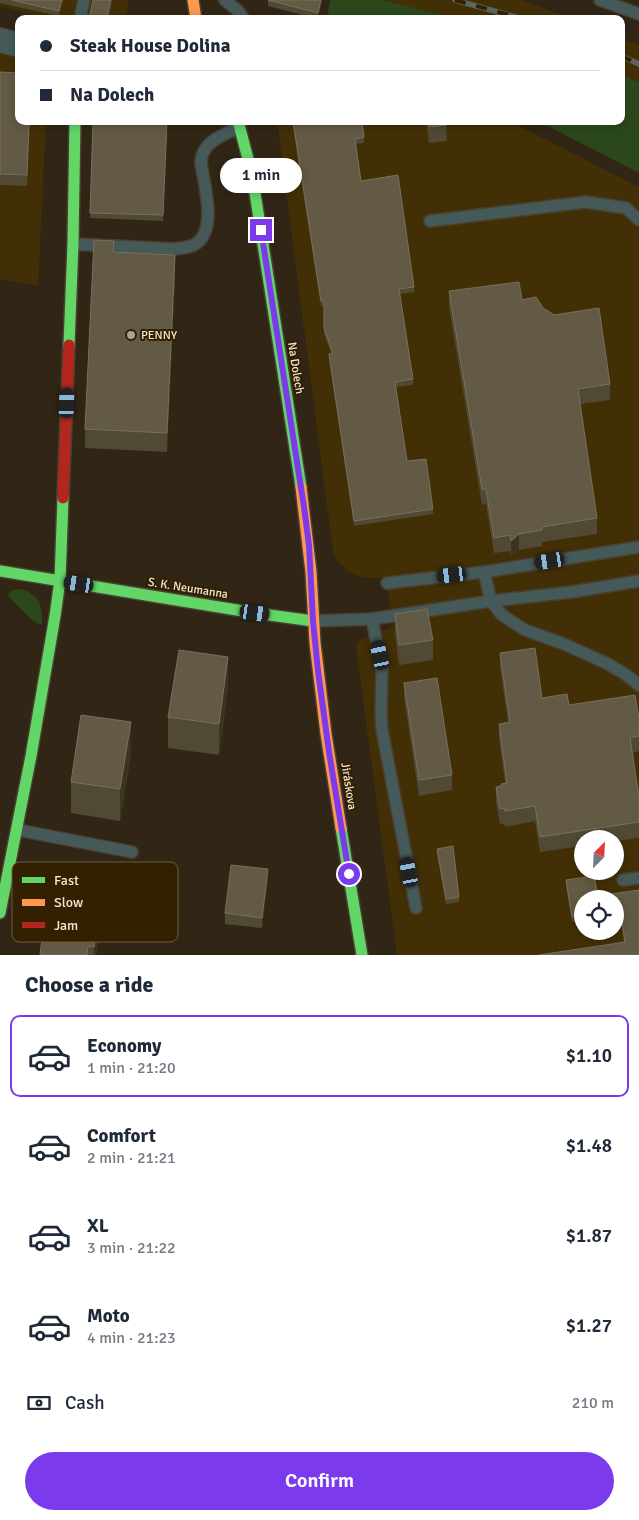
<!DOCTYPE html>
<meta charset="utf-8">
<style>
body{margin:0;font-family:Signika,sans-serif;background:#f2f2f3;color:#1f2937;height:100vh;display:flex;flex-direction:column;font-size:19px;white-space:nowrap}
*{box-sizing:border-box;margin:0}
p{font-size:16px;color:#747a83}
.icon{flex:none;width:28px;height:28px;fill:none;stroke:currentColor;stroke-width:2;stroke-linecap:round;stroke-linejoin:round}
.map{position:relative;height:955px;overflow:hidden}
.panel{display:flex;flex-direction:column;background:#fff;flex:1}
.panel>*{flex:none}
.top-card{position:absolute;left:15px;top:15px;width:610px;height:110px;border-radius:10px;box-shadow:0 2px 8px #0003;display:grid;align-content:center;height:110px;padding:0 25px;background:#fff}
.needle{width:32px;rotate:24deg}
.controls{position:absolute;left:574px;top:830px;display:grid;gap:10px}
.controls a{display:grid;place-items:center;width:50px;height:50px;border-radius:50%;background:#fff;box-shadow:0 2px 8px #0003;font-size:25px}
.end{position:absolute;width:22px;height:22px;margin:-11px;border:6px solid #7c3aed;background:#fff;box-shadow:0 0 0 2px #fff}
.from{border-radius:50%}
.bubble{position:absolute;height:35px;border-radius:18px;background:#fff;box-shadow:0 2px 8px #0003;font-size:16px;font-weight:600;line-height:35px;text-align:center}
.car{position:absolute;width:15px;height:30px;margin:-15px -8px;border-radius:6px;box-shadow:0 0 4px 1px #0007;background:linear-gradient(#222 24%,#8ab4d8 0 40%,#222 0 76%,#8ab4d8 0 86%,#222 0)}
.top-card b{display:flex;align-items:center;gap:18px;height:48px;font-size:19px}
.top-card b+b{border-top:1px solid #e0e1e3}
.top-card i{width:12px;height:12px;background:#1f2937}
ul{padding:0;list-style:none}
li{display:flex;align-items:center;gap:15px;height:82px;margin:0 10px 8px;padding:0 15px;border:2px solid transparent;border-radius:10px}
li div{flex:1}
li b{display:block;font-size:19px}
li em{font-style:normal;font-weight:600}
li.selected{border-color:#7c3aed}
li>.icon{width:45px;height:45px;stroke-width:1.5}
h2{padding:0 25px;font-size:22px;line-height:60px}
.pay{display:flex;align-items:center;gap:12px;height:55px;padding:0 25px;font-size:19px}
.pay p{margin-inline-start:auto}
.primary-button{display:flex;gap:10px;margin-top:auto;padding:10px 25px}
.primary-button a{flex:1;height:58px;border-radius:30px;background:#7c3aed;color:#fff;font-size:20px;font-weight:600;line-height:58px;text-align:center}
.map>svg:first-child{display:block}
.built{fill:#432f06;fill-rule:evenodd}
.green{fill:#2b481c}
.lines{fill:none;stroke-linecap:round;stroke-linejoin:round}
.lane-casing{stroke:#494032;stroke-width:14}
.street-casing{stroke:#494032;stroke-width:26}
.fast-casing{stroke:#494032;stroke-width:14}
.slow-casing{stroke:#494032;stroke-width:14}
.jam-casing{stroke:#494032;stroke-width:14}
.lane{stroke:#455a58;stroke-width:11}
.street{stroke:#455a58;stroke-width:24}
.fast{stroke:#63d668;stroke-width:11}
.slow{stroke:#ff974d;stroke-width:11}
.jam{stroke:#b3261e;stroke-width:11}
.rail-casing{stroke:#5d655f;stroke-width:5.5}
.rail{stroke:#322000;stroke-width:4;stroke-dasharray:11;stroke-linecap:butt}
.wall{fill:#504933}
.shaded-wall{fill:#3c3420}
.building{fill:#625a44;stroke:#78705b}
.route{stroke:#7c3aed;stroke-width:6}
.poi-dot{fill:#aea391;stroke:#322000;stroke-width:2}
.labels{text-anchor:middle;stroke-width:4;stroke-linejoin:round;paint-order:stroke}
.poi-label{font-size:12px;fill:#f2e6d4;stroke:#322000;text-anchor:start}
.street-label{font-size:12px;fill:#f2e6d4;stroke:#322000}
.key{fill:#322000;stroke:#6c5b40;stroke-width:1}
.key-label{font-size:14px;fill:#f2e6d4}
</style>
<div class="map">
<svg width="639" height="955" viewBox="0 0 639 955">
<rect width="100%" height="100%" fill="#312615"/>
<!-- built -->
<g class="built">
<polygon points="0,0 129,0 125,19 49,19 0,6"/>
<polygon points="382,0 520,0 573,19 460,19"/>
<polygon points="621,38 639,45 639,83 621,74"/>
<polygon points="0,47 19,52 19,121 46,121 38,286 0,279"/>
<path d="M277,121H509L639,187V955H397L356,646L360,640L366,637L393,627L386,578H364L349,572L337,560L333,551ZM582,839H615V871H582ZM582,899H615V931H582Z"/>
</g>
<!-- green -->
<g class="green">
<polygon points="330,0 382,0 460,19 327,19"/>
<polygon points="621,74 639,83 639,173 538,121 621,121"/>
<path d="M21,589C40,595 43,607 42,625L33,621L7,595L13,590Z"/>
</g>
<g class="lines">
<defs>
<g id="lane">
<polyline points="225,0 238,11 244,19"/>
<polyline points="600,0 639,14"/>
<polyline points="80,19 84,0"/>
<polyline points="430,221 586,202 626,208 639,220"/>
<path d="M73,244L174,249C182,248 191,248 197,243C217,228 204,184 201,163C201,142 223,135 240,127"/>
<polyline points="484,572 491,601 502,615 525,630 564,644 608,664 625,674 639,685"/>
<polyline points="387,583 484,572 639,547"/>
<polyline points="372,619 382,669 381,713 382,730 416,908"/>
<polyline points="313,621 372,619 491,601 572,592 639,581"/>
<polyline points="18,830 132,852"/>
<polyline points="623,880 639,878"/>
</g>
<polyline id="street" points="0,40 19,45"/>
<g id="fast">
<polyline points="238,121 252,174 301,487"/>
<polyline points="69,345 73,244 75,121"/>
<polyline points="0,571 255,613 313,621"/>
<polyline points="341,828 362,955"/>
<polyline points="0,913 31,756 55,616 60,580 63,498"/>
</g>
<g id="slow">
<polyline points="193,0 196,19"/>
<polyline points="301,487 311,572 315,643 326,734 341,828"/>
</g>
<polyline id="jam" points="63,498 69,345"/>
</defs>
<!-- lane casing -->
<use href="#lane" class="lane-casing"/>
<!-- street casing -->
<use href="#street" class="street-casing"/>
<!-- fast casing -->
<use href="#fast" class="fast-casing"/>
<!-- slow casing -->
<use href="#slow" class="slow-casing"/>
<!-- jam casing -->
<use href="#jam" class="jam-casing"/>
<!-- lane -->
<use href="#lane" class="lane"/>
<!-- street -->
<use href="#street" class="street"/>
<!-- fast -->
<use href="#fast" class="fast"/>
<!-- slow -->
<use href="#slow" class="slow"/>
<!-- jam -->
<use href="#jam" class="jam"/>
<defs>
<g id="rail">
<polyline points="455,0 523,19"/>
<polyline points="621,56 639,64"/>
</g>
</defs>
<!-- rail casing -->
<use href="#rail" class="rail-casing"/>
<!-- rail -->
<use href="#rail" class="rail"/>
</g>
<!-- wall -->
<g class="wall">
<polygon points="0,0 63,0 59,16 0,3"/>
<polygon points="268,0 322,0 318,19 268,6"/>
<polygon points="0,72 19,121 30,121 27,186 0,185"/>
<polygon points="93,121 167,121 163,221 90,218"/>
<polygon points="292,121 362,121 364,137 364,143 356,144 361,181 414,287 414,292 400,294 413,379 413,385 396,387 407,461 433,509 433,514 354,526 329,359 329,354 331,353 324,334 324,306 321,306"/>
<polygon points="426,121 446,121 447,141 429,143"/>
<polygon points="114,252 175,275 167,452 85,448 85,429"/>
<polygon points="449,291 522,300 543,308 610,384 610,400 580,404 597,518 597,534 542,542 542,546 519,550 511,557 510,551 494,553 486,504 482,505 449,307"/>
<polygon points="395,614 433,640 433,660 399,665 395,634"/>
<polygon points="500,653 542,698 569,705 639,719 639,751 632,753 639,796 639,838 615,841 615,839 582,839 582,846 540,852 535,821 505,827 504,824 500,824 496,803 496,787 501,786 505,783 499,739 499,724 508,722 500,668"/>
<polygon points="404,683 452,775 452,790 419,796 404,698"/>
<polygon points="228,688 219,755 168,748 168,717"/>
<polygon points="131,754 120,821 71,813 71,782"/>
<polygon points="437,849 459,897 459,902 446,904 437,854"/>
<polygon points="268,880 262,928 225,924 225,913"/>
<polygon points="566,880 598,896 639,890 639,955 624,942 620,914 615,915 615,899 582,899 582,921 572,922 566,886"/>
<polygon points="101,919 96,955 40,955 48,939"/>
</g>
<!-- shaded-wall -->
<g class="shaded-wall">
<polygon points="62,0 63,0 59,16 59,11"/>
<polygon points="111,0 112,0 109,19 107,19"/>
<polygon points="321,0 322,0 318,19 318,13"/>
<polygon points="175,255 175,275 167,452 167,433"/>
<polygon points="519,534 519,550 511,557 511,541"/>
<polygon points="228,657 228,688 219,755 219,724"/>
<polygon points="131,722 131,754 120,821 120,789"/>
<polygon points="268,869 268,880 262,928 262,918"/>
<polygon points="101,899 101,919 96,955 94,955 94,947"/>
</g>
<!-- building -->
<g class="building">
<polygon points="12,0 62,0 59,11"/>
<polygon points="93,0 111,0 107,19 89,19"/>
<polygon points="268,0 321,0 318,13"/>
<polygon points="0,72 19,73 19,121 29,121 27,175 0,174"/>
<polygon points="93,121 167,121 163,215 90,213"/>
<polygon points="293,121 362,121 364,137 355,139 361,181 398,175 414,287 399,289 413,379 395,382 407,461 426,459 433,509 354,521 329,354 333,353 324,328 324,301 321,301"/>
<polygon points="428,121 446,121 447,125 429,127"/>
<polygon points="94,240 114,241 113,252 175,255 167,433 85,429"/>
<polygon points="519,282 522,300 536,297 543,308 554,315 599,308 610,384 578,389 597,518 542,527 542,530 519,534 511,541 510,535 494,538 486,489 482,489 449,291"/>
<polygon points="427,609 433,640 399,645 395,614"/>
<polygon points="535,648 542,698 567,694 569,705 635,695 639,719 639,736 630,738 639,796 639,822 540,837 535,806 505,811 504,808 500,809 496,787 501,786 501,784 507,783 499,724 510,722 500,653"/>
<polygon points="179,650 228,657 219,724 168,717"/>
<polygon points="437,678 452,775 419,780 404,683"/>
<polygon points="81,715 131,722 120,789 71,782"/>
<polygon points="453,846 459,897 446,899 437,849"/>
<polygon points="231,865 268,869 262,918 225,913"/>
<polygon points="594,876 598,896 639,890 639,955 539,955 625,942 620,909 615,910 615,899 582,899 582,915 572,917 566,880"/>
<polygon points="55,893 101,899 94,947 88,946 87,955 40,955 42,938 48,939"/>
</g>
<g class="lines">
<!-- route -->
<polyline class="route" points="261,230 304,507 309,545 313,621 318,671 329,752 349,874"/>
</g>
<!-- markers -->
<circle class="poi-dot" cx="131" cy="335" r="5"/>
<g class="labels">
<!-- poi labels -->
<g class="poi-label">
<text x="141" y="339">PENNY</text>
</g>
<!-- street labels -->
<g class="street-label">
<text transform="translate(296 368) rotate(81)" y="4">Na Dolech</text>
<text transform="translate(188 588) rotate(9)" y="4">S. K. Neumanna</text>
<text transform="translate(349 786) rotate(81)" y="4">Jiráskova</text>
</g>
</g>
<!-- legend -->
<rect x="12" y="862" width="166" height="80" rx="8" class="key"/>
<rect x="22" y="877" width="23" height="6" fill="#63d668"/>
<rect x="22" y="899" width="23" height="7" fill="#ff974d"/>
<rect x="22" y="922" width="23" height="6" fill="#b3261e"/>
<g class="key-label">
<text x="54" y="885">Fast</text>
<text x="54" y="907">Slow</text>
<text x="54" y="930">Jam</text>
</g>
</svg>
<div class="controls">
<a><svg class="needle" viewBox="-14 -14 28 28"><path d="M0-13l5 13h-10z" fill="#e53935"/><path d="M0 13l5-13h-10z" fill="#747a83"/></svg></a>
<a><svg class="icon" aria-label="locate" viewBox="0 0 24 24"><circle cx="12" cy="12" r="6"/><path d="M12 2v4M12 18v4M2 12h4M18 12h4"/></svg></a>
</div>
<i class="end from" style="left:349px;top:874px"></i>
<i class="end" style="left:261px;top:230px"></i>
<div class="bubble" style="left:220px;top:158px;width:82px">1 min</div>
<i class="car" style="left:67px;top:403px;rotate:2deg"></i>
<i class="car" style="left:550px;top:561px;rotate:261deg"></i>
<i class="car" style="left:452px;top:575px;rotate:263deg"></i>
<i class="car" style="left:79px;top:584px;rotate:279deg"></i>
<i class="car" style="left:255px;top:613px;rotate:98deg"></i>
<i class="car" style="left:380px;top:655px;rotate:348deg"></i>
<i class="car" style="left:409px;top:872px;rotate:349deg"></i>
<div class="top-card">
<b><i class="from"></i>Steak House Dolina</b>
<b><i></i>Na Dolech</b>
</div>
</div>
<section class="panel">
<h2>Choose a ride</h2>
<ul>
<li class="selected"><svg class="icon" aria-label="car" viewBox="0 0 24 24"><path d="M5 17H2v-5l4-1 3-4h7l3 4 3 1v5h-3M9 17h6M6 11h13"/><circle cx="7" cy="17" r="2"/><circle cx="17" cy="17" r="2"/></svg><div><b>Economy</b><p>1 min · 21:20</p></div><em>$1.10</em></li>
<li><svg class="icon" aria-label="car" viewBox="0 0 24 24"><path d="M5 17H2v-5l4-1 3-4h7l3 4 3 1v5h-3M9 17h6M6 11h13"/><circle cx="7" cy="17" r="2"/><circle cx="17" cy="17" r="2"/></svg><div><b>Comfort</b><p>2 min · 21:21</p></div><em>$1.48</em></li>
<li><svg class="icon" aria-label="car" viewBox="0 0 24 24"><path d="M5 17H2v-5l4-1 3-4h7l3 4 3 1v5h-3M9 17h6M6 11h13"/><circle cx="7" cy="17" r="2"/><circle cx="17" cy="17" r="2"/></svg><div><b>XL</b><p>3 min · 21:22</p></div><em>$1.87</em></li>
<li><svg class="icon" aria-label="car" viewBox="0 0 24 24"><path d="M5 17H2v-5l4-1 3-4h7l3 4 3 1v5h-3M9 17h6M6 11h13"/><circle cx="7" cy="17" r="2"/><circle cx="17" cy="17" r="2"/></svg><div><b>Moto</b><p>4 min · 21:23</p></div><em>$1.27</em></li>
</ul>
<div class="pay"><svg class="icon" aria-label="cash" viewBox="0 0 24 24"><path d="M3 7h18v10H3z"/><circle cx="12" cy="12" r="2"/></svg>Cash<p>210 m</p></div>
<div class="primary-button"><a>Confirm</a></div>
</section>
